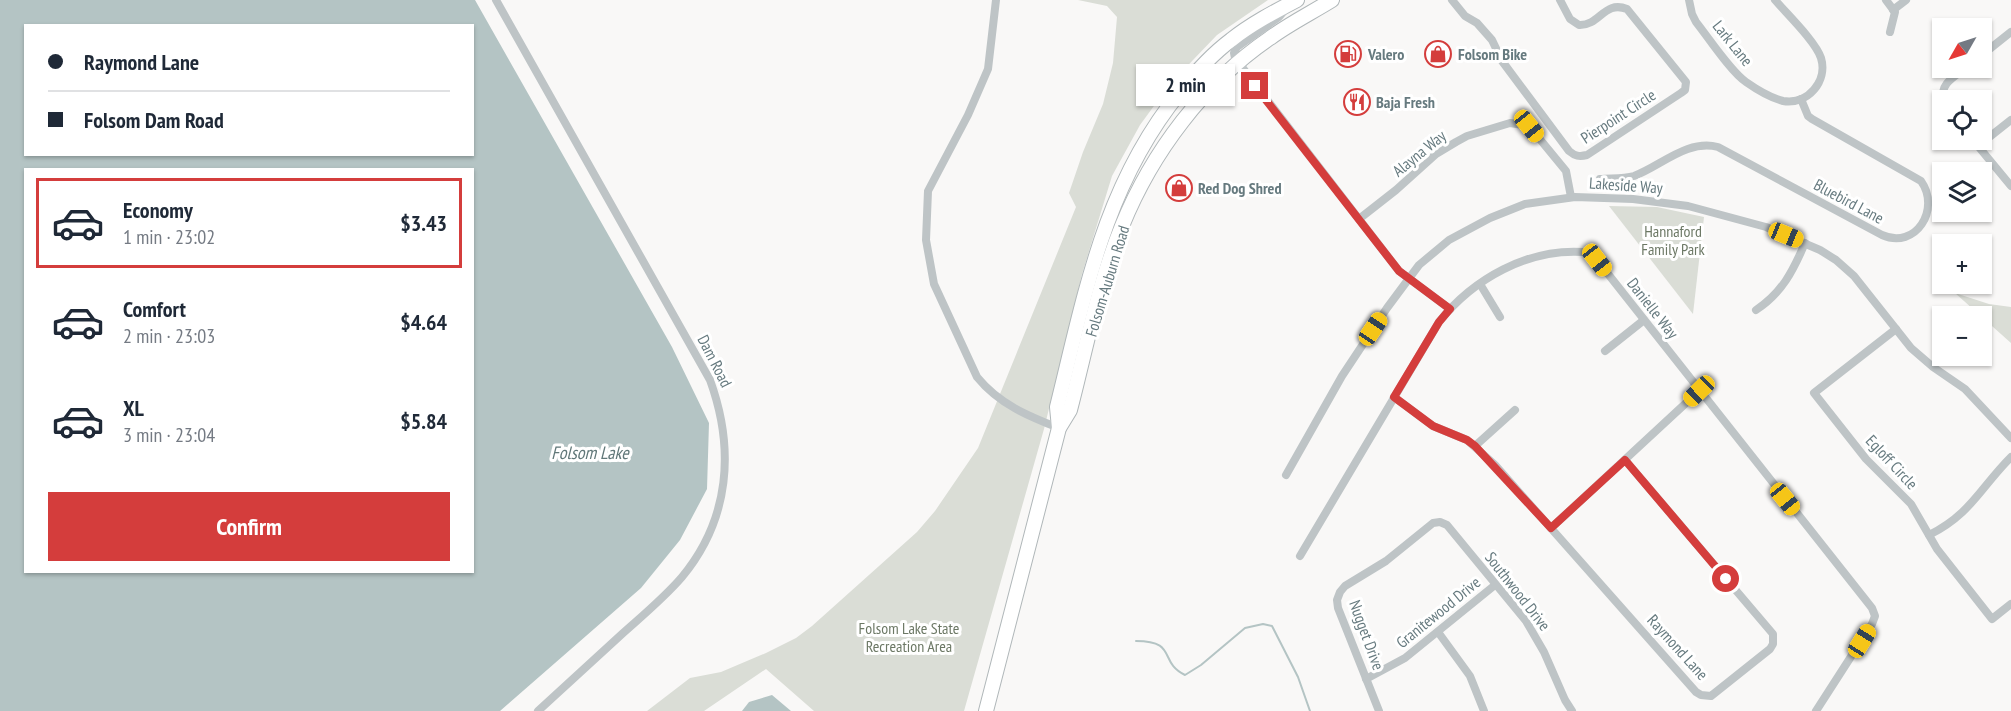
<!DOCTYPE html>
<meta charset="utf-8">
<style>
body{margin:0;font-family:"PT Sans Narrow",sans-serif;background:#f6f6f7;color:#1f2937;height:100vh;display:flex;flex-direction:column;font-size:22px;white-space:nowrap}
*{box-sizing:border-box;margin:0}
p{font-size:20px;color:#747a83}
.icon{flex:none;width:33px;height:33px;fill:none;stroke:currentColor;stroke-width:2;stroke-linecap:round;stroke-linejoin:round}
.map{position:relative;flex:1;overflow:hidden}
.drawer{position:absolute;left:24px;top:168px;width:450px;height:405px;display:flex;flex-direction:column;background:#fff;border-radius:0px;box-shadow:0 2px 4px #0004}
.drawer>*{flex:none}
.hud{position:absolute;left:24px;top:24px;width:450px;height:132px;border-radius:0px;box-shadow:0 2px 4px #0004;display:grid;align-content:center;height:132px;padding:0 24px;background:#fff}
.needle{width:39px;rotate:231deg}
.buttons{position:absolute;left:1932px;top:18px;display:grid;gap:12px}
.buttons a{display:grid;place-items:center;width:60px;height:60px;border-radius:0px;background:#fff;box-shadow:0 2px 4px #0004;font-size:30px}
.end{position:absolute;width:27px;height:27px;margin:-14px;border:8px solid #d43d3c;background:#fff;box-shadow:0 0 0 3px #fff}
.from{border-radius:50%}
.bubble{position:absolute;height:42px;border-radius:0px;background:#fff;box-shadow:0 2px 4px #0004;font-size:20px;font-weight:800;line-height:42px;text-align:center}
.car{position:absolute;width:18px;height:36px;margin:-18px -9px;border-radius:8px;box-shadow:0 0 4px 2px #0007;background:linear-gradient(#f5c518 24%,#345 0 40%,#f5c518 0 76%,#345 0 86%,#f5c518 0)}
.hud b{display:flex;align-items:center;gap:21px;height:57px;font-size:22px}
.hud b+b{border-top:2px solid #e0e1e3}
.hud i{width:15px;height:15px;background:#1f2937}
ul{padding:10px 0 0;list-style:none}
li{display:flex;align-items:center;gap:18px;height:90px;margin:0 12px 9px;padding:0 12px;border:3px solid transparent;border-radius:0px}
li div{flex:1}
li b{display:block;font-size:22px}
li em{font-style:normal;font-weight:800}
li.active{border-color:#d43d3c}
li>.icon{width:54px;height:54px;stroke-width:1.5}
.primary-button{display:flex;gap:12px;margin-top:auto;padding:12px 24px}
.primary-button a{flex:1;height:69px;border-radius:0px;background:#d43d3c;color:#fff;font-size:24px;font-weight:800;line-height:69px;text-align:center}
.map>svg:first-child{display:block}
.green{fill:#daddd6}
.water{fill:#b4c4c4;fill-rule:evenodd}
.lines{fill:none;stroke-linecap:round;stroke-linejoin:round}
.stream{stroke:#b4c4c4;stroke-width:2}
.primary-casing{stroke:#b0b7b9;stroke-width:16}
.street{stroke:#bec4c6;stroke-width:8}
.primary{stroke:#fff;stroke-width:14}
.route{stroke:#d43d3c;stroke-width:8}
.labels{text-anchor:middle;stroke-width:6;stroke-linejoin:round;paint-order:stroke}
.street-label{font-size:16px;fill:#667a7f;stroke:#fff}
.poi-label{font-size:16px;font-weight:bold;fill:#667a7f;stroke:#fff;text-anchor:start}
.park-label{font-size:16px;fill:#6c7865;stroke:#fff}
.water-label{font-size:18px;font-style:italic;fill:#617879;stroke:#fff}
</style>
<div class="map">
<svg width="2011" height="711" viewBox="0 0 2011 711">
<rect width="100%" height="100%" fill="#f9f8f7"/>
<!-- green -->
<g class="green">
<polygon points="1078,0 1268,0 1217,35 1170,84 1140,125 1112,176 1082,274 1044,429 964,711 814,711 766,669 704,711 647,711 690,678 721,672 766,653 796,638 812,626 917,532 935,511 978,448 1076,207 1069,193 1083,152 1103,104 1113,63 1117,17 1107,6"/>
<polygon points="1609,206 1657,207 1704,217 1693,314"/>
<polygon points="1955,293 1989,304 2011,307 2011,343"/>
</g>
<!-- water -->
<g class="water">
<path d="M0,0H475L672,347L709,423L707,489L680,540L641,588L500,711H0ZM26,26H472V154H26ZM26,170H472V572H26Z"/>
<polygon points="772,695 791,711 742,711 749,702"/>
</g>
<g class="lines">
<!-- stream -->
<path class="stream" d="M1136,641C1178,641 1158,662 1185,675L1201,665L1245,628L1263,624L1272,626L1298,677L1310,711"/>
<defs>
<g id="primary">
<path d="M1059,428L1057,407C1085,294 1104,185 1180,92C1195,73 1211,55 1231,40C1251,24 1274,12 1297,0"/>
<path d="M986,711L1059,428L1070,410C1086,349 1098,284 1122,226C1152,152 1204,83 1270,38C1289,24 1311,13 1332,0"/>
</g>
</defs>
<!-- primary casing -->
<use href="#primary" class="primary-casing"/>
<!-- street -->
<g class="street">
<path d="M496,0L710,380C735,449 730,519 682,577C664,598 642,616 622,634C594,660 566,685 538,711"/>
<path d="M996,0L988,69L968,115L928,191L926,240L934,284L977,377C999,404 1028,416 1059,428"/>
<path d="M1452,0L1465,16L1477,23L1492,40L1502,61L1569,151C1575,156 1579,157 1587,155L1681,93L1685,90L1686,82L1627,9C1604,0 1600,26 1579,25L1570,19L1560,0"/>
<path d="M1689,0L1692,14L1696,22C1708,37 1731,72 1746,82C1756,89 1771,98 1783,101C1808,105 1828,81 1821,58C1816,42 1787,14 1775,0"/>
<polyline points="1886,0 1895,12 1890,32"/>
<polyline points="1285,10 1279,17 1237,47 1234,53 1235,58 1399,271 1450,309"/>
<polyline points="1893,10 1906,0"/>
<polyline points="1982,55 2011,32"/>
<path d="M1944,100C1939,84 1954,77 1966,68"/>
<polyline points="1973,140 2011,186"/>
<polyline points="1978,146 2011,120"/>
<path d="M1600,179C1611,178 1623,179 1634,176C1661,166 1687,139 1718,147L1882,235C1916,250 1941,209 1921,181L1812,119L1808,116L1801,99"/>
<polyline points="1359,219 1396,190 1436,154 1456,142 1467,136 1510,123 1529,126 1566,171 1571,197"/>
<polyline points="1480,284 1500,317"/>
<path d="M1756,310C1782,293 1793,271 1805,243"/>
<polyline points="1896,329 1814,393 1866,459 1911,504 1937,549 1992,619 2011,604"/>
<polyline points="1605,351 1644,320"/>
<polyline points="1394,397 1433,426 1467,440 1495,465 1696,692 1701,695 1711,696 1770,649 1773,644 1773,634 1625,460"/>
<polyline points="1475,446 1515,410"/>
<polyline points="1286,475 1342,376 1387,308 1419,265 1449,240 1490,218 1525,204 1575,197 1633,199 1688,206 1766,227 1820,250 1836,260 1854,276 1911,348 1933,367 1965,389 2011,438"/>
<polyline points="1551,528 1699,391"/>
<path d="M1929,535C1971,514 1980,488 2011,457"/>
<path d="M1300,556L1439,322C1473,279 1528,248 1584,252L1589,253L1597,260L1872,608L1875,616L1872,624L1816,711"/>
<polyline points="1438,632 1470,676 1484,711"/>
<polyline points="1366,679 1405,658 1495,585"/>
<polyline points="1379,711 1338,608 1337,600 1340,592 1345,586 1386,561 1433,523 1440,522 1447,525 1526,621 1544,652 1565,700 1572,711"/>
</g>
<!-- primary -->
<use href="#primary" class="primary"/>
</g>
<g class="lines">
<!-- route -->
<polyline class="route" points="1255,86 1399,271 1450,309 1439,322 1394,397 1433,426 1467,440 1475,446 1551,528 1625,460 1726,579"/>
</g>
<!-- icons -->
<defs>
<symbol id="fuel-ring" viewBox="-11 -11 22 22"><circle r="9.5" fill="#fff" stroke="#d43d3c" stroke-width="1.5"/><path d="M-5.5-6h7V0h2V4h1.3V-2.5L3-4.5l.8-.8L6-3V5H2.5V1h-1V6h-7ZM-4.2-4.7v3.2H.2V-4.7Z" fill="#d43d3c"/></symbol>
<symbol id="shop-ring" viewBox="-11 -11 22 22"><circle r="9.5" fill="#fff" stroke="#d43d3c" stroke-width="1.5"/><path d="M-5-2.5h2.3a2.7 3.5 0 0 1 5.4 0H5L5.5 6h-11ZM-1.5-2.5h3a1.5 2.3 0 0 0-3 0Z" fill="#d43d3c"/></symbol>
<symbol id="restaurant-ring" viewBox="-11 -11 22 22"><circle r="9.5" fill="#fff" stroke="#d43d3c" stroke-width="1.5"/><path d="M-5-6h1v4h1v-4h1v4h1v-4h1v5L-1.5 .5V6h-2V.5L-5-1ZM5-6V6H3V1.5H1.5Q1.5-4 5-6Z" fill="#d43d3c"/></symbol>
</defs>
<g fill-rule="evenodd">
<use href="#fuel-ring" x="1333" y="39" width="30" height="30"/>
<use href="#shop-ring" x="1423" y="39" width="30" height="30"/>
<use href="#restaurant-ring" x="1342" y="87" width="30" height="30"/>
<use href="#shop-ring" x="1164" y="173" width="30" height="30"/>
</g>
<g class="labels">
<!-- street labels -->
<g class="street-label">
<text transform="translate(1733 43) rotate(51)" y="6">Lark Lane</text>
<text transform="translate(1618 116) rotate(-33)" y="6">Pierpoint Circle</text>
<text transform="translate(1419 153) rotate(-39)" y="6">Alayna Way</text>
<text transform="translate(1626 185) rotate(4)" y="6">Lakeside Way</text>
<text transform="translate(1849 201) rotate(28)" y="6">Bluebird Lane</text>
<text transform="translate(1107 281) rotate(-73)" y="6">Folsom-Auburn Road</text>
<text transform="translate(1653 308) rotate(52)" y="6">Danielle Way</text>
<text transform="translate(715 361) rotate(63)" y="6">Dam Road</text>
<text transform="translate(1892 462) rotate(47)" y="6">Egloff Circle</text>
<text transform="translate(1518 591) rotate(52)" y="6">Southwood Drive</text>
<text transform="translate(1438 612) rotate(-39)" y="6">Granitewood Drive</text>
<text transform="translate(1367 635) rotate(70)" y="6">Nugget Drive</text>
<text transform="translate(1678 647) rotate(48)" y="6">Raymond Lane</text>
</g>
<!-- poi labels -->
<g class="poi-label">
<text x="1368" y="60">Valero</text>
<text x="1458" y="60">Folsom Bike</text>
<text x="1376" y="108">Baja Fresh</text>
<text x="1198" y="194">Red Dog Shred</text>
</g>
<!-- park labels -->
<g class="park-label">
<text x="1673" y="237">Hannaford<tspan x="1673" dy="18">Family Park</tspan></text>
<text x="909" y="634">Folsom Lake State<tspan x="909" dy="18">Recreation Area</tspan></text>
</g>
<!-- water labels -->
<g class="water-label">
<text x="590" y="459">Folsom Lake</text>
</g>
</g>
</svg>
<div class="buttons">
<a><svg class="needle" viewBox="-14 -14 28 28"><path d="M0-13l5 13h-10z" fill="#e53935"/><path d="M0 13l5-13h-10z" fill="#747a83"/></svg></a>
<a><svg class="icon" aria-label="locate" viewBox="0 0 24 24"><circle cx="12" cy="12" r="6"/><path d="M12 2v4M12 18v4M2 12h4M18 12h4"/></svg></a>
<a><svg class="icon" aria-label="layers" viewBox="0 0 24 24"><path d="M12 4l9 5-9 5-9-5zM3 14l9 5 9-5"/></svg></a>
<a>+</a>
<a>−</a>
</div>
<i class="end from" style="left:1726px;top:579px"></i>
<i class="end" style="left:1255px;top:86px"></i>
<div class="bubble" style="left:1136px;top:64px;width:99px">2 min</div>
<i class="car" style="left:1529px;top:126px;rotate:141deg"></i>
<i class="car" style="left:1786px;top:235px;rotate:112deg"></i>
<i class="car" style="left:1597px;top:260px;rotate:142deg"></i>
<i class="car" style="left:1373px;top:329px;rotate:34deg"></i>
<i class="car" style="left:1699px;top:391px;rotate:226deg"></i>
<i class="car" style="left:1785px;top:499px;rotate:141deg"></i>
<i class="car" style="left:1862px;top:641px;rotate:32deg"></i>
<div class="hud">
<b><i class="from"></i>Raymond Lane</b>
<b><i></i>Folsom Dam Road</b>
</div>
<section class="drawer">
<ul>
<li class="active"><svg class="icon" aria-label="car" viewBox="0 0 24 24"><path d="M5 17H2v-5l4-1 3-4h7l3 4 3 1v5h-3M9 17h6M6 11h13"/><circle cx="7" cy="17" r="2"/><circle cx="17" cy="17" r="2"/></svg><div><b>Economy</b><p>1 min · 23:02</p></div><em>$3.43</em></li>
<li><svg class="icon" aria-label="car" viewBox="0 0 24 24"><path d="M5 17H2v-5l4-1 3-4h7l3 4 3 1v5h-3M9 17h6M6 11h13"/><circle cx="7" cy="17" r="2"/><circle cx="17" cy="17" r="2"/></svg><div><b>Comfort</b><p>2 min · 23:03</p></div><em>$4.64</em></li>
<li><svg class="icon" aria-label="car" viewBox="0 0 24 24"><path d="M5 17H2v-5l4-1 3-4h7l3 4 3 1v5h-3M9 17h6M6 11h13"/><circle cx="7" cy="17" r="2"/><circle cx="17" cy="17" r="2"/></svg><div><b>XL</b><p>3 min · 23:04</p></div><em>$5.84</em></li>
</ul>
<div class="primary-button"><a>Confirm</a></div>
</section>
</div>
